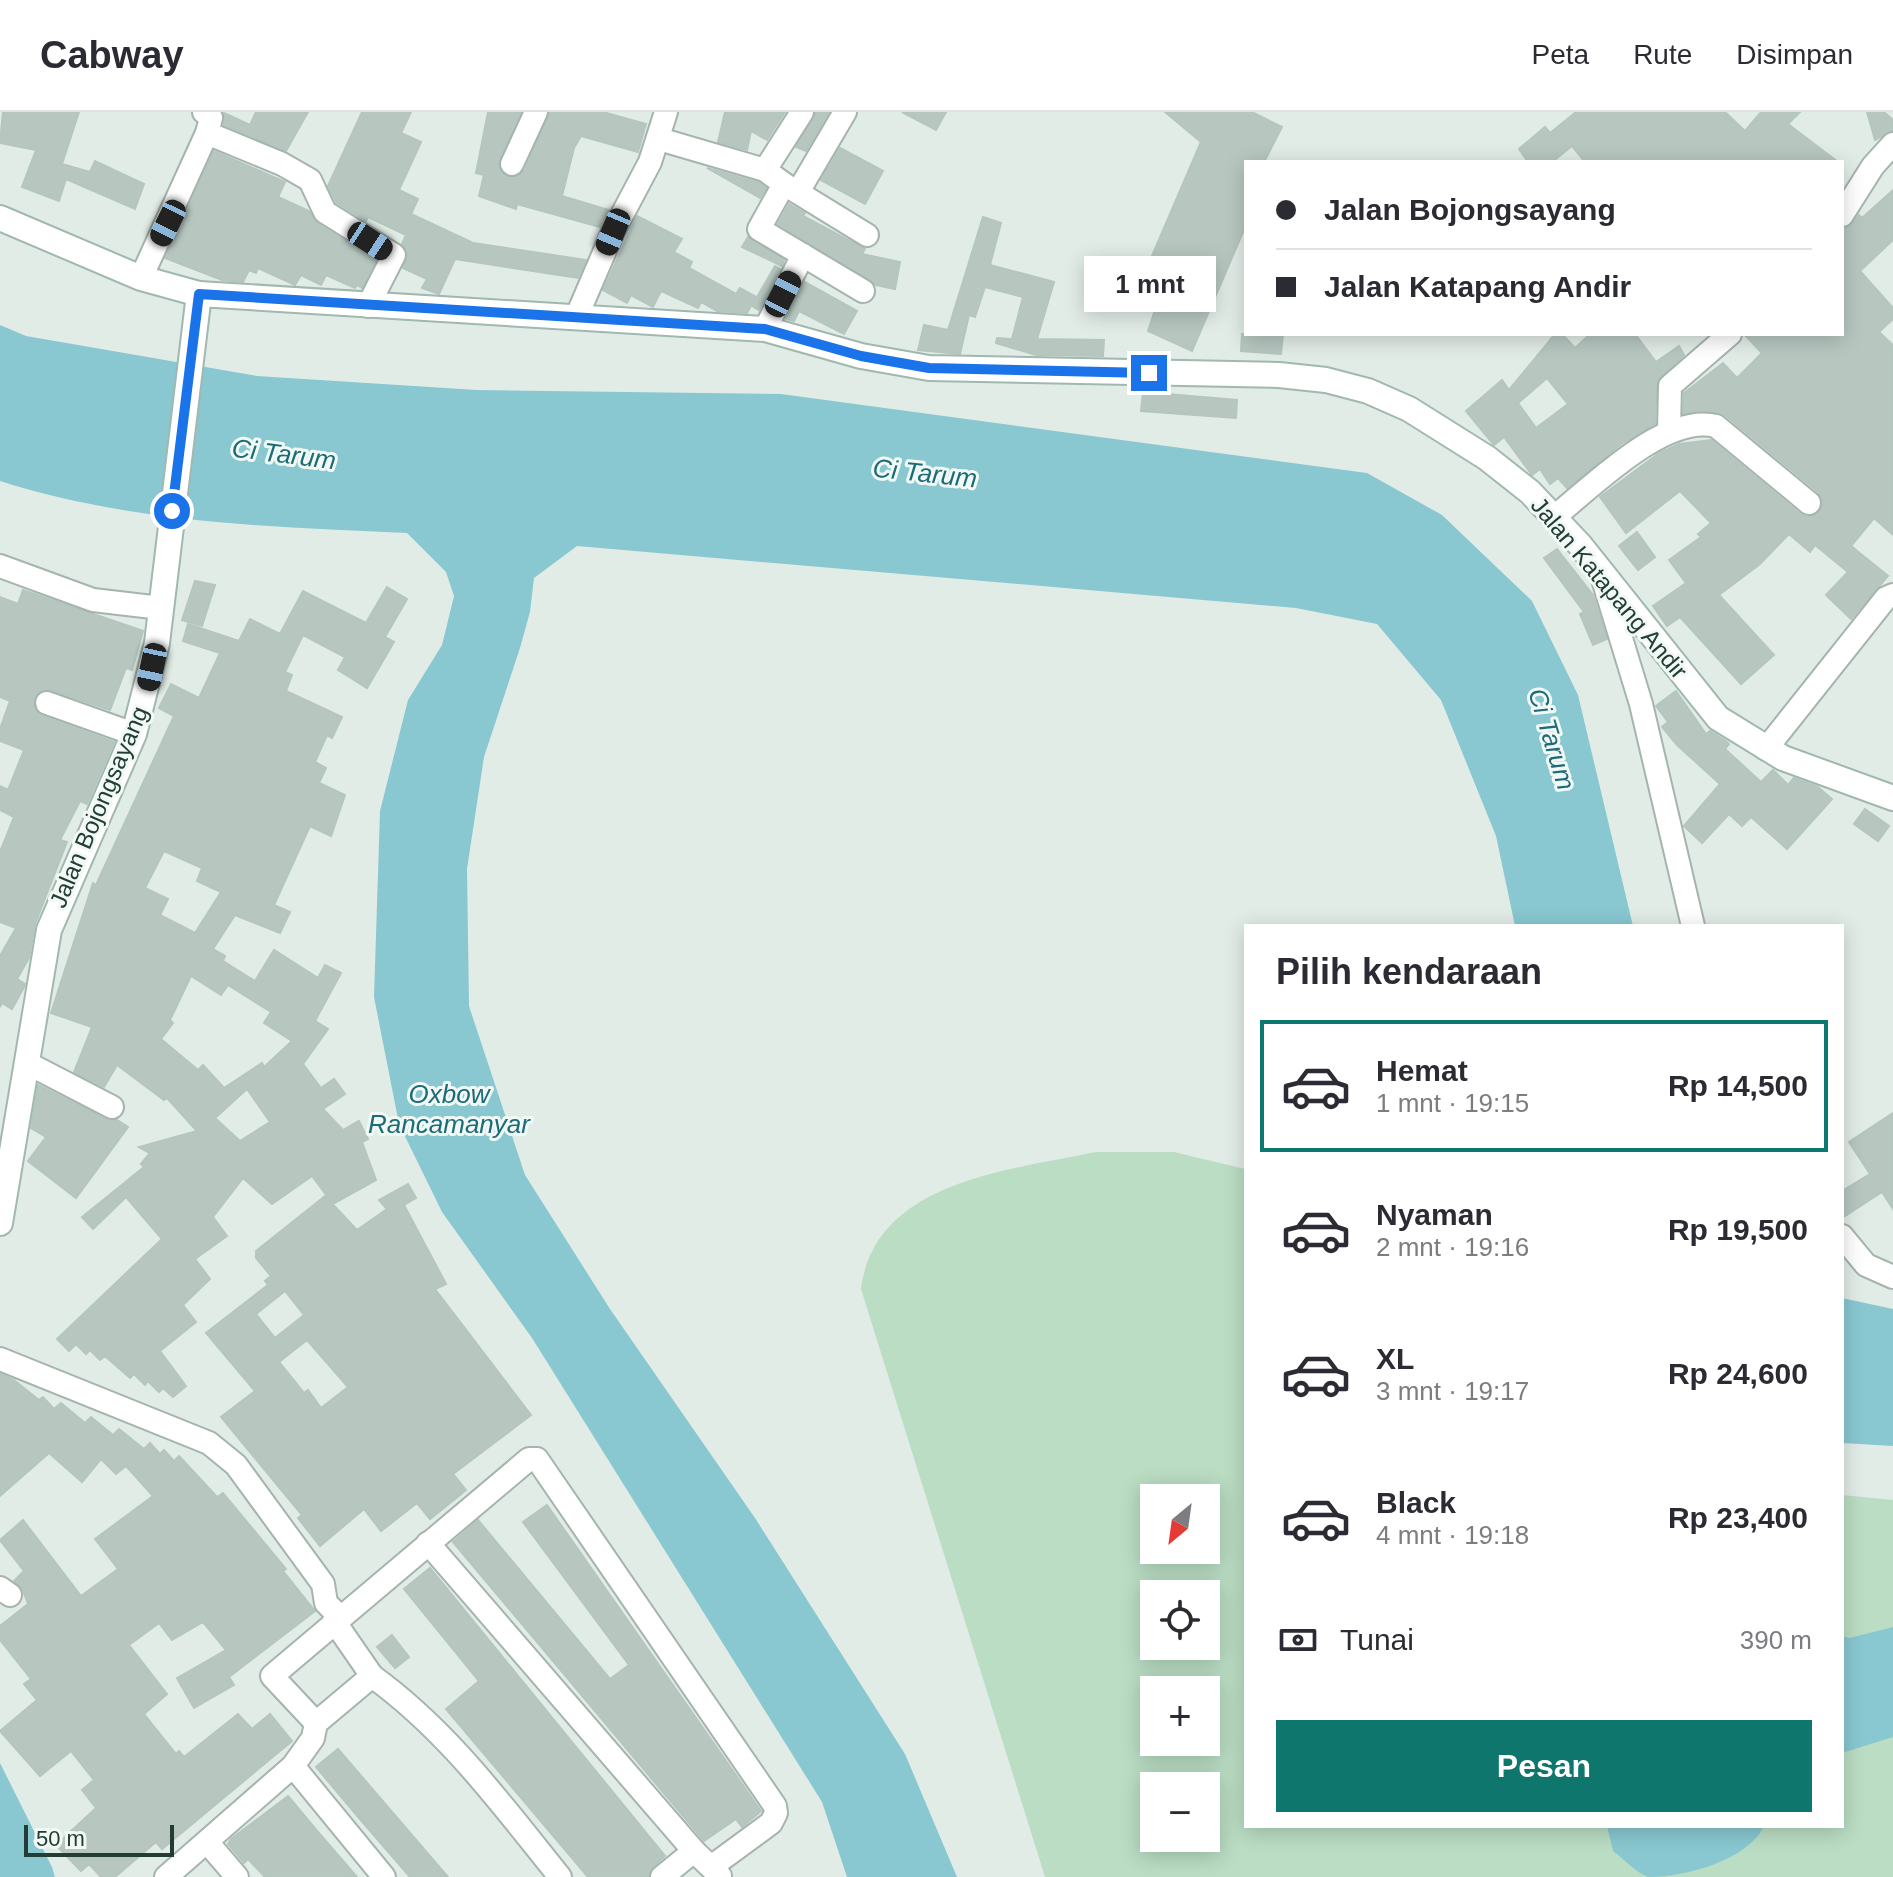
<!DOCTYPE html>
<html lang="id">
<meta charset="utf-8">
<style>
body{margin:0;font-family:Helvetica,sans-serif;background:#f7f7f7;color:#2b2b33;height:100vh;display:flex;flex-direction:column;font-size:30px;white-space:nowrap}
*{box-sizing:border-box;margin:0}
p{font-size:26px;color:#7c7c81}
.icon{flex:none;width:44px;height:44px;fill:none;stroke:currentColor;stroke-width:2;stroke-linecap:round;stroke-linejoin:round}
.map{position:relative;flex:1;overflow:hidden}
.side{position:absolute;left:1244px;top:812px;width:600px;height:904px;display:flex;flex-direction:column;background:#fff;border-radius:0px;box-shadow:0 4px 20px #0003}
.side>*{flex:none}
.guide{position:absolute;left:1244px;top:48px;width:600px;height:176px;border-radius:0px;box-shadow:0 4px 20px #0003;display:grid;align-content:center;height:176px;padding:0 32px;background:#fff}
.needle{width:52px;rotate:209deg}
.buttons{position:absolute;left:1140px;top:1372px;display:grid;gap:16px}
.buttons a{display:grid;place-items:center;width:80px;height:80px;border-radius:0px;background:#fff;box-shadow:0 4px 20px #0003;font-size:40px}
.scale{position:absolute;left:24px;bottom:20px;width:150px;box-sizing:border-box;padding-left:8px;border:4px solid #223d35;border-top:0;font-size:22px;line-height:28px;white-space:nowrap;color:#223d35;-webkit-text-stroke:6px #f2f9f5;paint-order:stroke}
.end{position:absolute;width:36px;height:36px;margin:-18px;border:10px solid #1a73e8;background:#fff;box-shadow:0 0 0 4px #fff}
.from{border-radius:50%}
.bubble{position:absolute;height:56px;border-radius:0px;background:#fff;box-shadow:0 4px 20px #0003;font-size:26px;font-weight:700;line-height:56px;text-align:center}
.car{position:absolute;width:24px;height:48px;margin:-24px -12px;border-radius:10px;box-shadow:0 0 6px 2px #0007;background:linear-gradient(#222 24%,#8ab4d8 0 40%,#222 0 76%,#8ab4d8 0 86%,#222 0)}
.guide b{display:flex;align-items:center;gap:28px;height:76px;font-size:30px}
.guide b+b{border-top:2px solid #e1e1e2}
.guide i{width:20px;height:20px;background:#2b2b33}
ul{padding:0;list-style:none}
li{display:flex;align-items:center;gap:24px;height:132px;margin:0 16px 12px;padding:0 16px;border:4px solid transparent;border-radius:0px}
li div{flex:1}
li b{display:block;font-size:30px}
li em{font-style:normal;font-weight:700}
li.current{border-color:#0f766e}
li>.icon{width:72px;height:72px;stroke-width:1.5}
h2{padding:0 32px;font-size:36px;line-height:96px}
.pay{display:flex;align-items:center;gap:20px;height:88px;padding:0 32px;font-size:30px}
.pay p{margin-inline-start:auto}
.primary-button{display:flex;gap:16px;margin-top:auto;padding:16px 32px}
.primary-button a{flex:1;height:92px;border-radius:0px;background:#0f766e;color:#fff;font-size:32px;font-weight:700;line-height:92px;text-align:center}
header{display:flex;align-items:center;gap:48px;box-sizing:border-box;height:112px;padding:0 40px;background:#fff;border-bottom:2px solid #e1e1e2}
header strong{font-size:38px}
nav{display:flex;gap:44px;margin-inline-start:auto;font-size:28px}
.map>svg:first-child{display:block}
.green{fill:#baddc3;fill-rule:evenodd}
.water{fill:#89c8d1}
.building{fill:#b7c7c0;stroke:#b4c6be;stroke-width:2;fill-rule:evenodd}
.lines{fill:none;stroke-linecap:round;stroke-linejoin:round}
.street-casing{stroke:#a5b4ae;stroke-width:26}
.secondary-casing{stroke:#a0b8af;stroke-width:28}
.street{stroke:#fff;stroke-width:22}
.secondary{stroke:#fff;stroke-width:24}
.route{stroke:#1a73e8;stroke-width:10}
.labels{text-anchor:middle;stroke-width:6;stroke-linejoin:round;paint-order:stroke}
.street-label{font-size:24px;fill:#223d35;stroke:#f2f9f5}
.water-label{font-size:26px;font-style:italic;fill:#1b6b79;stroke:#f2f9f5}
</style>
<header>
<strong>Cabway</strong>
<nav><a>Peta</a><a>Rute</a><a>Disimpan</a></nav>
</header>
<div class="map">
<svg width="1893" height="1765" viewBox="0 0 1893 1765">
<rect width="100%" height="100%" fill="#e2ece7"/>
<!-- green -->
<path class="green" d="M1096,1040H1174L1245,1057L1246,1714H1842V1383L1893,1388V1765H1045L861,1177C875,1068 1011,1058 1096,1040ZM1154,1386H1206V1438H1154ZM1154,1482H1206V1534H1154ZM1154,1578H1206V1630H1154ZM1154,1674H1206V1726H1154Z"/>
<!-- water -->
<g class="water">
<path d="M0,213L26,224L257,264L477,278L781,282L1367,361L1442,403L1532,489L1578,583L1633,814H1515L1496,724L1441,588L1377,512L1296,496L577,434L534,466L530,500L520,536L484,645L467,757L469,894L525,1063L610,1197L755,1406L905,1642L957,1765H847L822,1690L532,1226L442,1100L399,1012L374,885L380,699L408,588L442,533L454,484L446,460L407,421C270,415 132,411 0,369Z"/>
<polygon points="1842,1186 1893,1197 1893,1334 1842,1331"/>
<polygon points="1893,1515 1893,1625 1842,1641 1842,1524 1849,1526"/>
<polygon points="0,1651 52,1755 55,1765 0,1765"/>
<path d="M1607,1714H1764C1748,1748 1686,1765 1649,1765C1637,1762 1623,1746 1613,1739Z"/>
</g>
<!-- building -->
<g class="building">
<polygon points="3,0 79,0 62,52 90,60 95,49 144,72 135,97 66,67 59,89 22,75 36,38 0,31"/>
<polygon points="256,0 308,0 286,39 224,13 224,1 250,13"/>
<polygon points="362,0 411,0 401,21 421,30 399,78 418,87 411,102 473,131 586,148 578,166 455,147 439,182 422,176 427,167 403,156 408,143 402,132 406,123 368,105 366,109 336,90 328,74"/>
<polygon points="488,0 521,0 498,52 501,61 512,66 525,58 550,0 603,0 646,12 638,40 581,24 574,36 562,84 609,98 600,115 517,92 516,97 479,84 484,63 476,61"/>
<polygon points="725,0 785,0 767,28 751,19 747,38 718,30"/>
<polygon points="816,0 829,0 806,39 796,35"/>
<polygon points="902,0 946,0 936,18"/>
<polygon points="1165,0 1252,0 1282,15 1264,50 1246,50 1246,113 1192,239 1148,219 1158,189 1136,181 1201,30"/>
<polygon points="1576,0 1725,0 1745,19 1761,0 1800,0 1788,12 1838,50 1585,50 1572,34 1552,50 1528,50 1519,37 1545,15 1550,21"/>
<polygon points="1867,0 1884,0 1893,8 1893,18 1875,28"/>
<polygon points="840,36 883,59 865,92 821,68"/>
<polygon points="214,39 285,70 278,85 309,99 318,112 376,148 362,176 357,173 355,176 326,163 321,173 301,163 295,173 258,156 256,161 249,158 243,170 222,168 165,146"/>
<polygon points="707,56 759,71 766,76 760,86"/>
<polygon points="1893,78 1893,128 1860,159 1893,196 1893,207 1879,220 1893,233 1893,423 1874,406 1851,434 1888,464 1851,507 1826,483 1848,460 1815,433 1810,440 1789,422 1760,452 1719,483 1774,543 1741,572 1680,505 1667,514 1653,494 1686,471 1669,448 1701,425 1698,422 1711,411 1680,379 1626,421 1600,385 1659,341 1679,332 1711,328 1800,402 1807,405 1819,400 1823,393 1818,380 1725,303 1696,299 1683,302 1684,281 1723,251 1737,266 1762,241 1744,222 1842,222 1842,117 1849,115 1859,103 1862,106"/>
<polygon points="789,92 805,101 803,104 865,137 862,142 900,150 895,177 876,173 778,112"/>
<polygon points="637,104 682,127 674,140 692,150 689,156 736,182 740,176 756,185 747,201 717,199 701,190 698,196 661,179 653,195 631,183 627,191 603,178"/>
<polygon points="983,105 1001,111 990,153 1054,170 1037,227 1104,228 1103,244 1036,243 996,231 997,226 1012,227 1023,185 985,175 975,205 969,203 960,242 918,238 924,213 948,218"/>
<polygon points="748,125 784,148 782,154 742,135"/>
<polygon points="775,154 780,157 759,198 752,194"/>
<polygon points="805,170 857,199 844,222 799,199 794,209 786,207"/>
<polygon points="1242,222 1283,222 1281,242 1241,239"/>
<path d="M1555,222H1562L1575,236L1590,222H1635L1656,250L1679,234L1684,243L1657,269L1655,312L1621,332L1567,376L1558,366L1550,372L1540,357L1532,363L1504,325L1494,333L1466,299L1502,268L1509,278ZM1547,266L1568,292L1536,316L1518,291Z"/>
<polygon points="1143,280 1237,288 1236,306 1141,299"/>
<polygon points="1637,420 1655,445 1638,458 1619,434"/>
<polygon points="1557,437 1593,483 1607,527 1593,533 1580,502 1584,500 1544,446"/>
<polygon points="195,469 215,473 202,514 182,508"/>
<path d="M387,475L407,487L385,525L394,530L367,576L338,558L345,545L303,523L285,560L292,563L286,579L342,605L332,626L327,623L315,650L326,656L319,671L345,683L331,724L310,714L274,793L290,800L280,821L235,803L213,837L225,844L223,849L255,869L274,838L318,866L325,853L341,861L315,909L328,917L303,952L321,976L334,967L345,982L323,997L343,1018L359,1009L368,1027L362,1030L376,1068L333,1092L312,1064L272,1092L243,1066L213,1105L227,1124L195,1147L210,1167L183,1193L196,1210L160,1239L186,1274L173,1285L163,1276L159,1280L148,1269L145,1273L134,1262L130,1266L105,1244L100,1248L90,1238L86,1242L76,1232L69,1239L57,1227L162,1127L126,1085L93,1117L82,1105L144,1055L141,1052L150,1041L139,1035L197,1019L167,986L164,988L117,953L104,975L74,960L92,915L51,901L93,771L96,773L174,604L159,596L171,572L199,586L220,541L183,529L188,512L239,529L250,507L280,522L303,479L366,511ZM164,739L202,756L197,769L221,780L195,821L160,803L168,787L145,776ZM191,864L221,883L228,873L271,900L264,911L292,929L264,955L262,951L224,976L203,953L198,958L161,927L173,911L170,908ZM247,977L270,1010L240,1029L215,1006Z"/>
<polygon points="23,478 143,519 132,558 126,556 110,598 51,578 39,580 34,587 36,599 42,604 114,630 87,692 80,689 60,728 67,730 35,812 29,846 17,867 25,872 24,875 12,897 2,891 0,895 0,844 16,816 0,810 0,740 14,705 0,698 0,674 8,678 24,638 0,629 0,617 10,589 0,585 0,485 18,492"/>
<polygon points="1676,579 1706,622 1710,619 1726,629 1729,632 1725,637 1761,670 1773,658 1788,673 1794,666 1818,675 1832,687 1787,737 1751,705 1742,714 1729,702 1702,731 1684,714 1720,672 1677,633 1662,615 1668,610 1656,594"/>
<polygon points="1865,697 1889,714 1878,729 1854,712"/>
<polygon points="38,973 106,1007 117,1008 128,1015 76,1086 28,1049 46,1025 31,1016"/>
<polygon points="1893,1001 1893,1097 1882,1080 1842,1106 1842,1079 1870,1062 1849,1030"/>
<path d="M408,1072L416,1086L404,1093L446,1172L435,1177L531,1303L453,1362L466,1378L430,1407L417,1391L381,1419L364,1397L320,1434L298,1406L302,1403L221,1305L255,1279L206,1221L268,1173L265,1169L271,1164L256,1146V1139L325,1084L357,1118L387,1097L379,1088ZM285,1179L304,1203L275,1226L256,1202ZM307,1228L348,1275L321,1296L308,1278L304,1281L279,1250Z"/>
<polygon points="0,1262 14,1268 39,1288 43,1285 54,1297 61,1291 85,1311 91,1305 113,1323 119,1317 144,1337 150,1331 160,1342 164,1338 174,1349 179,1344 217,1385 223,1381 286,1457 283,1459 315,1499 229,1565 234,1573 194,1596 177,1566 226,1538 203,1510 172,1528 159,1511 129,1533 167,1582 144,1602 176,1642 179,1639 184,1645 238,1602 252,1617 270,1602 292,1629 162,1737 156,1730 115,1765 101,1765 89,1752 81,1759 56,1733 96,1696 82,1678 94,1668 71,1639 40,1664 0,1619 37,1588 24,1572 31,1567 0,1528 0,1514 28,1492 22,1476 14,1469 24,1459 0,1428 23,1408 81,1484 118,1457 95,1427 153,1384 126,1354 116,1362 101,1347 82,1370 49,1341 0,1384"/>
<polygon points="547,1393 761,1699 742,1715 736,1707 704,1729 453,1430 478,1408 610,1567 629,1553 523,1410"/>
<polygon points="430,1456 665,1744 653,1755 648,1765 588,1765 446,1597 479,1569 404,1477"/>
<polygon points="392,1523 409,1545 395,1556 377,1535"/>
<polygon points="338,1637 448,1765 410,1765 359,1706 316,1655"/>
<polygon points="288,1684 318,1720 357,1765 265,1765 248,1747 244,1751 228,1732 231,1727"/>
</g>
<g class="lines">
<defs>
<g id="street">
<polyline points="207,21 282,52 310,68 325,100 394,143 368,194"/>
<polyline points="659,27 765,58 784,72 759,117 863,179"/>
<polyline points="512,52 536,0"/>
<polyline points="765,58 802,0"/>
<polyline points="784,72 867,123"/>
<polyline points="798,80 845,0"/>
<polyline points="1842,103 1873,54 1893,32"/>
<polyline points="141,166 207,21 211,6 204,0"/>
<polyline points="576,206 613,120 650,50 666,0"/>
<polyline points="765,217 803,143"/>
<polyline points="1669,318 1670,274 1730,222"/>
<path d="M1553,406C1592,375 1664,301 1716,314L1809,391"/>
<polyline points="0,454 93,488 161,496"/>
<polyline points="1602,464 1641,592 1693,814"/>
<polyline points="47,591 134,622"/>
<polyline points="1766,637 1886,486 1893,483"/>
<polyline points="27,951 112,995"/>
<polyline points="1842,1124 1866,1153 1893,1165"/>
<polyline points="0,1247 209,1331 236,1353 323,1472 326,1491 339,1504"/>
<polyline points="428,1431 694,1739 720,1764"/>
<polyline points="0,1476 10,1483"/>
<polyline points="334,1509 372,1564"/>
<polyline points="316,1611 272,1564 529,1347 537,1347 775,1694 776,1701 771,1711 711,1755"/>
<polyline points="293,1654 384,1765"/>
<polyline points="208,1731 237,1765"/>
<path d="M166,1765L293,1654L313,1626L316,1611L372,1564C448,1619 502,1693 560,1765"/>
<polyline points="662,1765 694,1739"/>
</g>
<g id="secondary">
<polyline points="0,106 141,166 199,182 765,217 861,244 929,256 1279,263 1326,268 1368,279 1409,297 1487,346 1530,380 1580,433 1718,606 1783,646 1893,686"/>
<polyline points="0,1111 49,818 134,622 157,531 199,182"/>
</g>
</defs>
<!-- street casing -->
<use href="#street" class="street-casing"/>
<!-- secondary casing -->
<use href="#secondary" class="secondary-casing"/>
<!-- street -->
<use href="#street" class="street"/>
<!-- secondary -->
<use href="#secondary" class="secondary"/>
</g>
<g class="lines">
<!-- route -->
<polyline class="route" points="172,399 199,182 765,217 861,244 929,256 1149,261"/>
</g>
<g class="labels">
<!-- street labels -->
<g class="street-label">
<text transform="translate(1609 476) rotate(50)" y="8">Jalan Katapang Andir</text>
<text transform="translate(99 695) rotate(-67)" y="8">Jalan Bojongsayang</text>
</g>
<!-- water labels -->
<g class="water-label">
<text transform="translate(284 342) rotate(7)" y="9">Ci Tarum</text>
<text transform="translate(925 361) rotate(6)" y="9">Ci Tarum</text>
<text transform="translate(1552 627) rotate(73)" y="9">Ci Tarum</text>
<text x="449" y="991">Oxbow<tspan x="449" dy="30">Rancamanyar</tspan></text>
</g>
</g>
</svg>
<div class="buttons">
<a><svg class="needle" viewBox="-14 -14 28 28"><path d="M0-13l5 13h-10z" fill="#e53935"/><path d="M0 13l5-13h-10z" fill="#7c7c81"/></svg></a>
<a><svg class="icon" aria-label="locate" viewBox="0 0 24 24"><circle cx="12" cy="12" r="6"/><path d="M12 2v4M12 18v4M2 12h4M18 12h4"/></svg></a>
<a>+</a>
<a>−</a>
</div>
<div class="scale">50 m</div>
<i class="end from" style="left:172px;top:399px"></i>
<i class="end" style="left:1149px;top:261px"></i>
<div class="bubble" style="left:1084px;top:144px;width:132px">1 mnt</div>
<i class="car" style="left:168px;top:111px;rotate:206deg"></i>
<i class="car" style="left:613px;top:120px;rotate:203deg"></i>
<i class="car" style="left:370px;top:129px;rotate:123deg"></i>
<i class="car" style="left:783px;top:182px;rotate:27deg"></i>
<i class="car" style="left:152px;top:555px;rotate:192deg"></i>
<div class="guide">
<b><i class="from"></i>Jalan Bojongsayang</b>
<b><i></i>Jalan Katapang Andir</b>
</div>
<section class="side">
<h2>Pilih kendaraan</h2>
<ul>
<li class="current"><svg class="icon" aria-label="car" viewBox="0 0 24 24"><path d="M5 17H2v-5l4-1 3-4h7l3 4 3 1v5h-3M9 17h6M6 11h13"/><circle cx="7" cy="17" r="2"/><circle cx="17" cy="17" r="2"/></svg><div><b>Hemat</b><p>1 mnt · 19:15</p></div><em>Rp 14,500</em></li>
<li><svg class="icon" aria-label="car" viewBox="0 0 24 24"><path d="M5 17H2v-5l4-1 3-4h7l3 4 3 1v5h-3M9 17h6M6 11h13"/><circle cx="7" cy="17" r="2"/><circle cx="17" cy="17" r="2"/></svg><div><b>Nyaman</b><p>2 mnt · 19:16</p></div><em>Rp 19,500</em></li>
<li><svg class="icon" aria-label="car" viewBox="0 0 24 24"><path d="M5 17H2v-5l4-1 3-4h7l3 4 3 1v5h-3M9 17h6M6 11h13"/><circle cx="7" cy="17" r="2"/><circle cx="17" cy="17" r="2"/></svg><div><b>XL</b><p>3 mnt · 19:17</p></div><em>Rp 24,600</em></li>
<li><svg class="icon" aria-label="car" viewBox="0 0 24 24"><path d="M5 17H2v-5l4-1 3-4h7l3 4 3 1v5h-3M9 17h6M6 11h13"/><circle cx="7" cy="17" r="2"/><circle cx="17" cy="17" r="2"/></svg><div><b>Black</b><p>4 mnt · 19:18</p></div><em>Rp 23,400</em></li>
</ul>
<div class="pay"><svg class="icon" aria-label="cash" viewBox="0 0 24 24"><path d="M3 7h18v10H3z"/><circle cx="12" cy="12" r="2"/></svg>Tunai<p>390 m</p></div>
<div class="primary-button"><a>Pesan</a></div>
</section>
</div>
